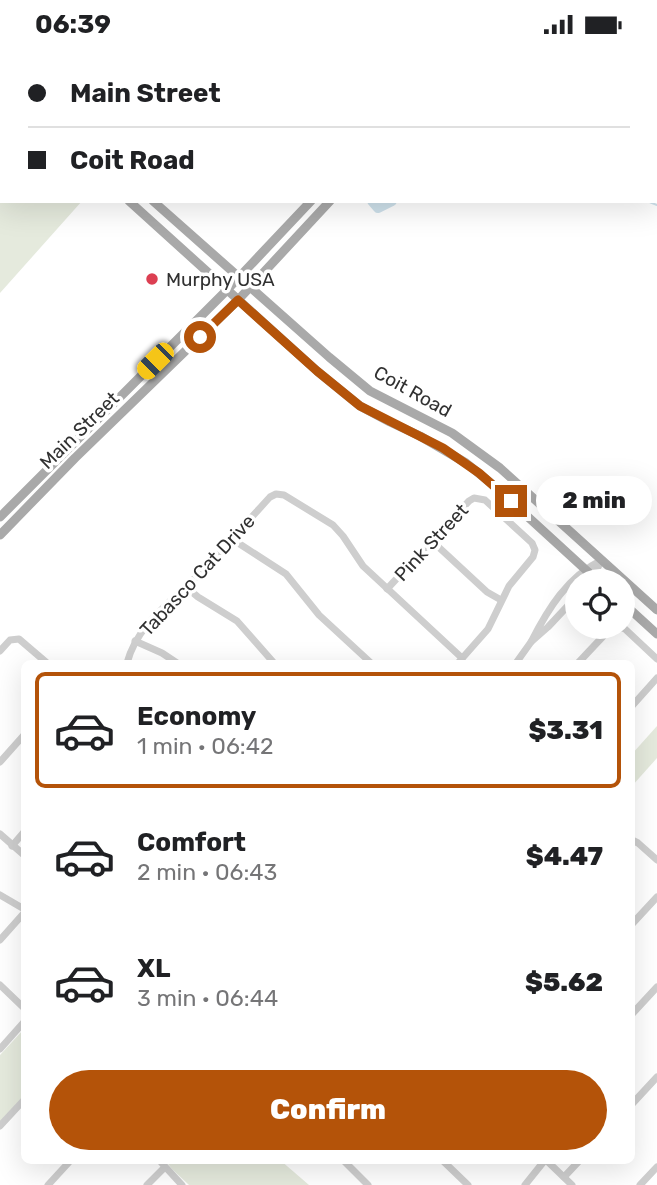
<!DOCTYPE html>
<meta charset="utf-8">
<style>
body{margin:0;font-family:Rubik,sans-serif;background:#f6f6f6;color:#202124;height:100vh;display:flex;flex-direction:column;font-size:26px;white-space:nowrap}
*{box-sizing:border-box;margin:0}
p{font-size:23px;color:#757577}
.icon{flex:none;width:38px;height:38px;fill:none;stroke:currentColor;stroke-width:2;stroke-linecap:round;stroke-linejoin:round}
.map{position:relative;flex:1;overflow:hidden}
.drawer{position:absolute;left:21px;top:611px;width:614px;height:504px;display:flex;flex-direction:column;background:#fff;border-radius:10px;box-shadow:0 7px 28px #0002}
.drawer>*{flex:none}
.guide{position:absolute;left:0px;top:0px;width:658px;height:154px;box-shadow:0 7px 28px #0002;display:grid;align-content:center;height:154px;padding:0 28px;background:#fff}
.fabs{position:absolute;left:565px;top:520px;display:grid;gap:14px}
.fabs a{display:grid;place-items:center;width:70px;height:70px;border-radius:50%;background:#fff;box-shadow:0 7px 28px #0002;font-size:35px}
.end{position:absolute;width:32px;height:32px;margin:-16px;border:9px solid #b45309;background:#fff;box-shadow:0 0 0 4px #fff}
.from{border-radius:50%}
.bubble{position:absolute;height:49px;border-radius:24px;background:#fff;box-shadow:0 7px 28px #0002;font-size:23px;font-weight:800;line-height:49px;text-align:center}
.car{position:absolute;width:21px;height:42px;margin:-21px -10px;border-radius:9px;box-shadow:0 0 5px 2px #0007;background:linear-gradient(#f5c518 24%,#345 0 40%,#f5c518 0 76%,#345 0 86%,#f5c518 0)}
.guide b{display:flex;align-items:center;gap:24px;height:66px;font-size:26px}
.guide b+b{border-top:2px solid #e0e0e0}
.guide i{width:18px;height:18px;background:#202124}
ul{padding:12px 0 0;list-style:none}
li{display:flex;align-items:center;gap:21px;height:116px;margin:0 14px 10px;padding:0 14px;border:4px solid transparent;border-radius:10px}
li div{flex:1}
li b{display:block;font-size:26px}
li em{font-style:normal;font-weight:800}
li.on{border-color:#b45309}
li>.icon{width:63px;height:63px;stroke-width:1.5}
.button{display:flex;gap:14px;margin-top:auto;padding:14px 28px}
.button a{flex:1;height:80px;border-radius:42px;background:#b45309;color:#fff;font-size:28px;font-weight:800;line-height:80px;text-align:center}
.status{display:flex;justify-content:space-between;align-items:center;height:49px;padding:0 35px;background:#fff;direction:ltr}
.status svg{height:19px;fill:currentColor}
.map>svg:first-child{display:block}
.green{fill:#e5eadd}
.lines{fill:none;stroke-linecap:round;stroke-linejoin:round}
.stream{stroke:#cee1eb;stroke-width:2}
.river{stroke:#cee1eb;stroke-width:10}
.minor{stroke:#cecece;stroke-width:7}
.major{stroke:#a9a9a9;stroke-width:9}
.route{stroke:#b45309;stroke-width:9}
.poi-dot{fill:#dc3f52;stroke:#fff;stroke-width:2.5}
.labels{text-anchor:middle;stroke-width:7;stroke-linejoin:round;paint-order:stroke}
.poi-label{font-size:19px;fill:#313131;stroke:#fff;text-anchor:start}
.street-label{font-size:19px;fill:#313131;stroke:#fff}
</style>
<div class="status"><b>06:39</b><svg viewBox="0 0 49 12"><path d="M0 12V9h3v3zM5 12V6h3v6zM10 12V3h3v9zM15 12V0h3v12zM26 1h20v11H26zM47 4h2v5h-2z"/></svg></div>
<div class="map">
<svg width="657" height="1136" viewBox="0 0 657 1136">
<rect width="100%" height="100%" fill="#fff"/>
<!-- green -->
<g class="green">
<polygon points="0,49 2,51 2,152 82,152 0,244"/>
<polygon points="657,677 657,709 632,737 632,705"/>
<polygon points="24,980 24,1047 0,1073 0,1006"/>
<polygon points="165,1111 280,1111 309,1136 189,1136 172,1120"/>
</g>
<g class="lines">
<!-- stream -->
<polyline class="stream" points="647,152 657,156"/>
<!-- river -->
<g class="river">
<polyline points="23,0 24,2"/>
<polyline points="372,152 378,159 392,152"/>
</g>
<!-- minor -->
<g class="minor">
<polyline points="89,0 90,0"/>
<polyline points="317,0 319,2"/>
<polyline points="385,2 386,0"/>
<polyline points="232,490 286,525 319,566 371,614"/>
<polyline points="432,492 487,543 501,551"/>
<polyline points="590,532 602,511"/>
<polyline points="186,538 198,548 237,572 274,614"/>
<polyline points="387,540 469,452 474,449 485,451 532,494 535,501 533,508 509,537 488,580 458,614"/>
<path d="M578,546L548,578L531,593C548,560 567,528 602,511"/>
<polyline points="619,578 625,580 657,610"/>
<polyline points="135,592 162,604 177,614"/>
<polyline points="0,602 10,591 19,590 47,614"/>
<path d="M127,614C137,576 170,554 197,527C222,502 246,474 270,448L276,445L284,446L333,476L343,487L363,517L462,609"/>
<polyline points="516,614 531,593"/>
<polyline points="578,614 609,581 616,578"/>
<polyline points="632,657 657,629"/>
<polyline points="0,713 24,686"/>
<polyline points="0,785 24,806"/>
<polyline points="632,791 638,794 657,811"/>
<polyline points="12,797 24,783"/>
<polyline points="0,846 24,860"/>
<polyline points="632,875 657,848"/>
<polyline points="0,891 24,864"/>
<polyline points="0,936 24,959"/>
<polyline points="632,965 657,938"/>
<polyline points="0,1000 24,973"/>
<polyline points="632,1055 657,1028"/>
<polyline points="0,1077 24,1051"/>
<polyline points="159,1111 182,1136"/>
<polyline points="343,1111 368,1136"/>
<polyline points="442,1111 468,1136"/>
<polyline points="546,1111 572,1136"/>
<polyline points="564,1128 580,1111"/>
<polyline points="48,1136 71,1111"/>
<polyline points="147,1136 164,1119"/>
<polyline points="525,1136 545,1111"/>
<polyline points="640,1136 657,1118"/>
</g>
<!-- major -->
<g class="major">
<polyline points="452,2 454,0"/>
<polyline points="469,2 471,0"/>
<polyline points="0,24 2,25"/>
<polyline points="0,42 2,43"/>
<polyline points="129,152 317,322 360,357 390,373 420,387 466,414 492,435 598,532"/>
<polyline points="153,152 329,308 370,342 452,384 500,419 657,561"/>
<polyline points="0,468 227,241 311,152"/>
<polyline points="0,486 75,409 238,251 330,152"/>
<polyline points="623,554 657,585"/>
</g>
</g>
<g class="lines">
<!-- route -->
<polyline class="route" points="200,288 238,251 317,322 360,357 443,399 479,424 511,452"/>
</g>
<!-- markers -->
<circle class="poi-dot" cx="152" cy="230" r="7"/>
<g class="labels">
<!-- poi labels -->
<g class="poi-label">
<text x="166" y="237">Murphy USA</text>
</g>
<!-- street labels -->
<g class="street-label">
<text transform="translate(413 342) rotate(29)" y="7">Coit Road</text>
<text transform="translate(79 381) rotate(-44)" y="7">Main Street</text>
<text transform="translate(431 493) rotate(-47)" y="7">Pink Street</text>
<text transform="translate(197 526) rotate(-47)" y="7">Tabasco Cat Drive</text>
</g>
</g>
</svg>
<div class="fabs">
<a><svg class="icon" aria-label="locate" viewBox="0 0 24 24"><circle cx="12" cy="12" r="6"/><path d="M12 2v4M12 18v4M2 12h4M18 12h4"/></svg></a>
</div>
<i class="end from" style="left:200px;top:288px"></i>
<i class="end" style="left:511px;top:452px"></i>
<div class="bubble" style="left:536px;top:427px;width:116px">2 min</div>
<i class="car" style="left:155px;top:312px;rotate:225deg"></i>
<div class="guide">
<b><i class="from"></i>Main Street</b>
<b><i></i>Coit Road</b>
</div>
<section class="drawer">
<ul>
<li class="on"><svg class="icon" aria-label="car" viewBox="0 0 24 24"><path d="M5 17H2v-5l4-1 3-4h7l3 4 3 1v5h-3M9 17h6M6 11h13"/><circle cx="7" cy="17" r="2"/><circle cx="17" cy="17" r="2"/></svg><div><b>Economy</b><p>1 min · 06:42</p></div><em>$3.31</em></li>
<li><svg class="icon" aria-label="car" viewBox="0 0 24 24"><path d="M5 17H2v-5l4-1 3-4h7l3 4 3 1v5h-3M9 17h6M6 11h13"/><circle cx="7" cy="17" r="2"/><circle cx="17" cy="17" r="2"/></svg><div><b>Comfort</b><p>2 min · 06:43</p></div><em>$4.47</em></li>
<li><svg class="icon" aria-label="car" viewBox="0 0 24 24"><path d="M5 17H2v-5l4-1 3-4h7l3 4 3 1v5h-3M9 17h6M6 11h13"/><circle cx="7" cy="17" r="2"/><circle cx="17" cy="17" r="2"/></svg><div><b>XL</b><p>3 min · 06:44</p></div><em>$5.62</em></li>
</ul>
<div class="button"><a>Confirm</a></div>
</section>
</div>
